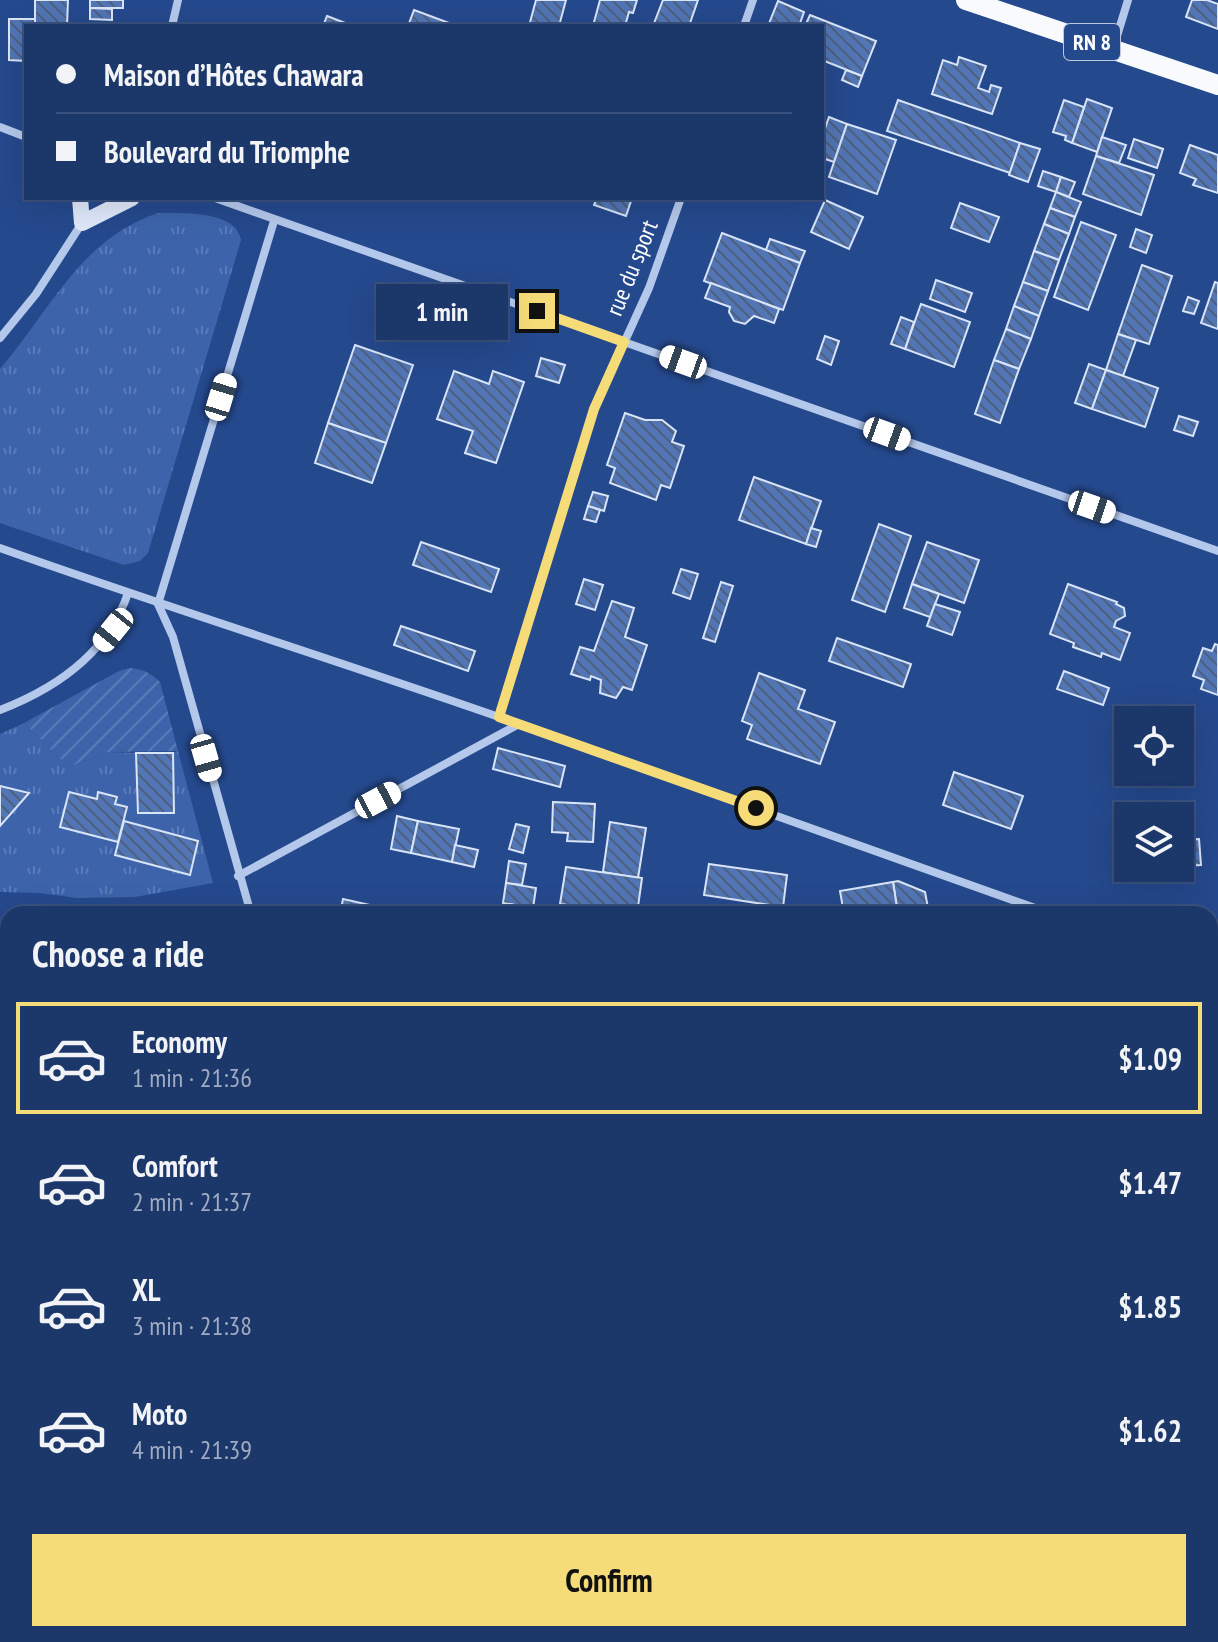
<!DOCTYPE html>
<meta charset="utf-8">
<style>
body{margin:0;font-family:"PT Sans Narrow",sans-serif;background:#294272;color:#f1f3f6;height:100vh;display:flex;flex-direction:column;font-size:30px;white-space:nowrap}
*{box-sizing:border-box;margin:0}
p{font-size:26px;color:#a0acc1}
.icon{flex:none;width:44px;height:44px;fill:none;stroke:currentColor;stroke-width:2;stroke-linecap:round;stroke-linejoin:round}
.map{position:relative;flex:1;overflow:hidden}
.sheet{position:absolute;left:0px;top:906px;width:1218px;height:736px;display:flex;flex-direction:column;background:#1c376a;border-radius:24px 24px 0 0;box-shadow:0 8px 32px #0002,0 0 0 2px #3a517e}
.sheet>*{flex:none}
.guide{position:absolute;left:24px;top:24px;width:800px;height:176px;border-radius:0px;box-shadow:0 8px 32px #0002,0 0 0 2px #3a517e;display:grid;align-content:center;height:176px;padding:0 32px;background:#1c376a}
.fabs{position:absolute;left:1114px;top:706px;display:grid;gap:16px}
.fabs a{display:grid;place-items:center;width:80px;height:80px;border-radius:0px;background:#1c376a;box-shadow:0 8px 32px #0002,0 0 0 2px #3a517e;font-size:40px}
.end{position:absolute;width:36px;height:36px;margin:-18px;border:10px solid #f5dc78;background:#111;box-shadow:0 0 0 4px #111}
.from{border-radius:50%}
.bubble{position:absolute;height:56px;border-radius:0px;background:#1c376a;box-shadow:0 8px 32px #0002,0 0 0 2px #3a517e;font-size:26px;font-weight:600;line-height:56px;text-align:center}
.car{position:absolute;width:24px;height:48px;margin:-24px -12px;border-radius:10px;box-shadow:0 0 6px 2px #0007;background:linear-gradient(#fff 24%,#345 0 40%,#fff 0 76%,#345 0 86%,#fff 0)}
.guide b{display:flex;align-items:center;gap:28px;height:76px;font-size:30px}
.guide b+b{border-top:2px solid #3a517e}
.guide i{width:20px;height:20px;background:#f1f3f6}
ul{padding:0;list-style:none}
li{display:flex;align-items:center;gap:24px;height:112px;margin:0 16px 12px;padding:0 16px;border:4px solid transparent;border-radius:0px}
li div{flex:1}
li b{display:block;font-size:30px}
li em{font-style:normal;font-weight:600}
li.active{border-color:#f5dc78}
li>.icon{width:72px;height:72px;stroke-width:1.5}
h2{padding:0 32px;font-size:36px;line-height:96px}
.button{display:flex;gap:16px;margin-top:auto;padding:16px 32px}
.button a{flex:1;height:92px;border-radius:0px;background:#f5dc78;color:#111;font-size:32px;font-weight:600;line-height:92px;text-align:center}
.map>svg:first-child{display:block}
.grass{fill:url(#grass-tufts)}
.garden{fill:url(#garden-furrows)}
.building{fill:url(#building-back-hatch);stroke:#d8e4f8;stroke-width:2}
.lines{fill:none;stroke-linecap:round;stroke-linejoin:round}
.street{stroke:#b4c8eb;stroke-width:8}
.secondary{stroke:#dfe8f9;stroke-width:16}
.primary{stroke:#f8fafe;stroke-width:20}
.route{stroke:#f5dc78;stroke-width:10}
.labels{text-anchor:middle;stroke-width:7;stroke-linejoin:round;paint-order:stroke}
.shield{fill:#25498d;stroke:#bec8dd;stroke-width:2}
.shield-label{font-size:22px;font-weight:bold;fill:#fff}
.street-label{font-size:24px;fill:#fff;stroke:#25498d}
</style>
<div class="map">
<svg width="1218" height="1642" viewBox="0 0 1218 1642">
<defs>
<pattern id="grass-tufts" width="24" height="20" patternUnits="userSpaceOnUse" patternTransform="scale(2)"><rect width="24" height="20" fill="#3d64ab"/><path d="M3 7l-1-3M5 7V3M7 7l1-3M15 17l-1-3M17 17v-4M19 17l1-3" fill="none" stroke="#5a7bb8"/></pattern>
<pattern id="garden-furrows" width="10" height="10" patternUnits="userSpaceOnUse" patternTransform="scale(2)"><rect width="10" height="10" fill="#3d64ab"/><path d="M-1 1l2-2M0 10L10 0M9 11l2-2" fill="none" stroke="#5a7bb8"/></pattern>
<pattern id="building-back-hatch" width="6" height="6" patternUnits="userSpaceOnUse" patternTransform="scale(2)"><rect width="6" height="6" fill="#5175b5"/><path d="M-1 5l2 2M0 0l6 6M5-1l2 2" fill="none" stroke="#4e6080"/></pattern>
</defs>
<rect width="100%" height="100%" fill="#25498d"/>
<!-- grass -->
<g class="grass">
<path d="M158,213C182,213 236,210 241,240L148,553L140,561L124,565L0,523V369C51,310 79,240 158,213Z"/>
<polygon points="24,723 69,767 107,752 136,753 138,813 174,812 173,753 178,751 213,883 135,897 77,898 40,893 0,892 0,826 29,794 0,786 0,734"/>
<polygon points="1218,1146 1218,1351 1210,1354 1210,1149"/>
<polygon points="17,1634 79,1634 87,1642 12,1642"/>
<polygon points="206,1634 240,1634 254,1642 220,1642"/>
<polygon points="552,1634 701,1634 698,1642 655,1642 644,1637 634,1642 531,1641"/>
<polygon points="745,1634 831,1634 830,1642 747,1642"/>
</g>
<!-- garden -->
<path class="garden" d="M130,668C143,669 151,673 160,682L178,751L107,752L69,767L24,723L119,671Z"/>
<!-- building -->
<g class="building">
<polygon points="35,0 68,0 67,26 35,26"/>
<rect x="90" y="0" width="33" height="8"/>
<polygon points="536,0 566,0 559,26 529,26"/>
<polygon points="600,0 637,0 633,13 629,12 625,26 593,26"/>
<polygon points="663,0 698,0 689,26 653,26"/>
<polygon points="1192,0 1207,0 1218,4 1218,29 1186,17"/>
<polygon points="778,1 804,12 799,26 768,26"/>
<polygon points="90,8 112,9 112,20 90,19"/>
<polygon points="414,10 457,26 408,26"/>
<polygon points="810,15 876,41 862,76 822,60 822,26 805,26"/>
<polygon points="327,16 353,26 323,26"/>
<polygon points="9,19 35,19 35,26 26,26 26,61 9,60"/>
<polygon points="959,57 986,66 978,88 989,92 991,85 1001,88 992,114 932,94 943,60 957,65"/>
<polygon points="846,70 862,76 858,87 842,80"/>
<polygon points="1087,99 1112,108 1097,152 1072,143"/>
<polygon points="898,100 1020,143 1010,173 887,131"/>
<polygon points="1064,100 1084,107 1072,143 1065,140 1066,136 1053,132"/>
<polygon points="829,117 847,124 834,162 822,158 822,137"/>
<polygon points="847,124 896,140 877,194 829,177"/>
<polygon points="1102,137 1126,145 1119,163 1096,156"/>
<polygon points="1134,139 1163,149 1157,168 1128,158"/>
<polygon points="1020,143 1040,149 1028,182 1009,175"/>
<polygon points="1190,145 1218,155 1218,193 1193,185 1196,179 1180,173"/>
<polygon points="1096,156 1154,175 1141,215 1083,194"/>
<polygon points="1043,171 1061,177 1056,192 1038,186"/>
<polygon points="1061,177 1075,182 1069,197 1056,192"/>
<polygon points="1056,192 1081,202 1075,217 1050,208"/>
<polygon points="597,198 632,198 626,216 594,205"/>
<polygon points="825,200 863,217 849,249 811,232"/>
<polygon points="960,203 999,217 989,242 951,228"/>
<polygon points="1050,208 1075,217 1069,234 1044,224"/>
<polygon points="1081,222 1116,235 1088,310 1054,297"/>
<polygon points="1044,224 1069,234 1059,260 1034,251"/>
<polygon points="1136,229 1152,235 1146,253 1130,247"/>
<polygon points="722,233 800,263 783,310 704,281"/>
<polygon points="770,239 805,251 800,263 766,250"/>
<polygon points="1034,251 1059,260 1048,291 1023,282"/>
<polygon points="1142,265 1172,276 1149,344 1118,334"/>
<polygon points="936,280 972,293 965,312 930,299"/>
<polygon points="1023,282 1048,291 1039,316 1014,306"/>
<polygon points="1215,282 1218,283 1218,329 1201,323"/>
<polygon points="711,283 779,309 774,323 754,316 745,324 734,321 729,312 730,307 705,298"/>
<polygon points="1188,297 1199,301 1194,314 1183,311"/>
<polygon points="921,304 970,322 954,367 905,349"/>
<polygon points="1014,306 1039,316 1031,339 1006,329"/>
<polygon points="901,317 914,322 905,349 891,344"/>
<polygon points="1006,329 1031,339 1019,369 994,360"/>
<polygon points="1118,334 1136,340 1123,376 1106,370"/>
<polygon points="825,336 839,341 831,365 817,359"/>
<polygon points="355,345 413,365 386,443 328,423"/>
<polygon points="541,358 565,365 559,383 536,376"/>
<polygon points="994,360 1019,369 1000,423 975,414"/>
<polygon points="1089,364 1106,370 1092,409 1075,403"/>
<polygon points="1106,370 1158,388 1145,427 1092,409"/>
<polygon points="454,371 489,384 493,371 524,382 496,463 465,453 473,431 437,419"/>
<polygon points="625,413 645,420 662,420 676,431 672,442 684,446 670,488 661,485 656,500 610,483 615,468 607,465"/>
<polygon points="1179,416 1198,422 1193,436 1174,430"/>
<polygon points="328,423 386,443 372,483 315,463"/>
<polygon points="754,477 821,501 806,544 739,520"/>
<polygon points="593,492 608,496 604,511 588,506"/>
<polygon points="588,506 600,510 596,522 584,519"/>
<polygon points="879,524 911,536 885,612 852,600"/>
<polygon points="811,528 821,531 816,547 806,544"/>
<polygon points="421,542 499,569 491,592 413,565"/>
<polygon points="927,542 979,560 964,603 912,584"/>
<polygon points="681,569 698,574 690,599 673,593"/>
<polygon points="584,579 603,585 595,610 576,604"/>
<polygon points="721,582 733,586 715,642 703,638"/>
<polygon points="912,584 939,594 930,617 904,608"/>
<polygon points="1068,584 1117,602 1116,604 1124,608 1125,616 1116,621 1114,627 1130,633 1120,660 1102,653 1101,657 1073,647 1074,643 1050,634"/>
<polygon points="612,601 634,608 625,637 647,645 632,690 623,687 616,698 600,693 601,680 591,676 590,680 571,674 580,647 594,651"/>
<polygon points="935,604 960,612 952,635 927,626"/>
<polygon points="401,626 475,651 468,671 394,645"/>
<polygon points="837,638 911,664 903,687 829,661"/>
<polygon points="1215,644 1218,645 1218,695 1201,689 1204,680 1193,676 1203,648 1212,651"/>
<polygon points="1064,671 1109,688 1103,705 1057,689"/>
<polygon points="759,673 805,690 798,709 835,722 820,764 747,739 752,725 742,721"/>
<polygon points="498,748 565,766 560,787 493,769"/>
<polygon points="136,753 173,753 174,813 138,813"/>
<polygon points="954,772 1023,796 1011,829 943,805"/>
<polygon points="0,786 29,793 0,826"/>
<polygon points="69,792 97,799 98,792 117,797 115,804 127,807 118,842 60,827"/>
<polygon points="553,802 595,804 593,842 567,841 568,833 552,832"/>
<polygon points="397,816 418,821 411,853 391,849"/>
<polygon points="124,821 198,841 190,875 115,855"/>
<polygon points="418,821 459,829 452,862 411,853"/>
<polygon points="610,822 646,828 638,878 603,872"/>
<polygon points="516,824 529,827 523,853 509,849"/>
<polygon points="1199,839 1201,865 1180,866 1180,840"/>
<polygon points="455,845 478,850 474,867 452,862"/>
<polygon points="509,861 526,864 522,885 506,883"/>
<polygon points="709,864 787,875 783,907 704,895"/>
<polygon points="566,867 642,878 637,914 560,904"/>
<polygon points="898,881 925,892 929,913 898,914 893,882"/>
<polygon points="893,882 898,914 844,914 840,891"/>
<polygon points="506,883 536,888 533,908 503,903"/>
<polygon points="343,899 410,914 340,914"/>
<polygon points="509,904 525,907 524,914 507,914"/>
<polygon points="1218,1068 1218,1090 1211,1088"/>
<polygon points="1211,1088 1218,1090 1218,1116 1214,1099"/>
<polygon points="8,1156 8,1197 0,1200 0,1159"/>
<polygon points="0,1472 8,1495 0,1499"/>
<polygon points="8,1496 8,1543 1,1545 0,1499"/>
<polygon points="8,1556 8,1580 0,1558"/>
<polygon points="109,1634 156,1634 151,1642 112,1642 106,1639"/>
<polygon points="198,1634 206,1634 220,1642 194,1642"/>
<rect x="880" y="1634" width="64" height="8"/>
</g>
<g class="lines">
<!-- street -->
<g class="street">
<polyline points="172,26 178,0"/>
<polyline points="744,26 753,0"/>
<polyline points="1113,49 1128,0"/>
<polyline points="0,127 26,137"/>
<polyline points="215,198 1218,551"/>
<polyline points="0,338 36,294 82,223"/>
<path d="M0,548C166,607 333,659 499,717C684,782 868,848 1052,914"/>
<path d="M0,710C57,688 108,653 128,593"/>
<polyline points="499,717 594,409 649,288 681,198"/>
<polyline points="238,876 519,724"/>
<polyline points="251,914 173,637 158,604 274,221"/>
<polyline points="1210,971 1218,975"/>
<polyline points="1210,1385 1218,1383"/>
<polyline points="1210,1401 1218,1394"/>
<polyline points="488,1638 499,1634"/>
<polyline points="1045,1642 1050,1634"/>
</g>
<!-- secondary -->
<polyline class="secondary" points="80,198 82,223 132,198"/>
<!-- primary -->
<g class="primary">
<polyline points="966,0 1218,85"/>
<polyline points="1210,932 1218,930"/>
<polyline points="0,1363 8,1360"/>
</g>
</g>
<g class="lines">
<!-- route -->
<polyline class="route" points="537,311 624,342 594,409 499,717 756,808"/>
</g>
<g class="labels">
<!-- shield labels -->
<rect class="shield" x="1064" y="24" width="56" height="36" rx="6"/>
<g class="shield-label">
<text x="1092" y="50">RN 8</text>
</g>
<!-- street labels -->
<g class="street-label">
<text transform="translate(632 268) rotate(-68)" y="8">rue du sport</text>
</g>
</g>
</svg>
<div class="fabs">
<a><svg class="icon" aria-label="locate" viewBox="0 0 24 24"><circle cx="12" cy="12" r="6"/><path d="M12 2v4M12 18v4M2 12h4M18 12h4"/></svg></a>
<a><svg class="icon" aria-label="layers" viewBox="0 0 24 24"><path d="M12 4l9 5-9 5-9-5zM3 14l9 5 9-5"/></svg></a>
</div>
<i class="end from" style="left:756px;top:808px"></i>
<i class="end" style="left:537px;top:311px"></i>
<div class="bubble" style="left:376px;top:284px;width:132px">1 min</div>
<i class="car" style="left:683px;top:362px;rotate:290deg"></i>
<i class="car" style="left:221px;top:397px;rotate:17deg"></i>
<i class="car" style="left:887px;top:434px;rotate:110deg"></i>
<i class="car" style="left:1092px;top:507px;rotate:109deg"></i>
<i class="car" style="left:113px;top:630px;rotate:219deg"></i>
<i class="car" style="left:206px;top:758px;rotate:164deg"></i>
<i class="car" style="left:378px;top:800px;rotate:62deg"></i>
<div class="guide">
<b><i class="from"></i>Maison d’Hôtes Chawara</b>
<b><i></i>Boulevard du Triomphe</b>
</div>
<section class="sheet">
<h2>Choose a ride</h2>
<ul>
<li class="active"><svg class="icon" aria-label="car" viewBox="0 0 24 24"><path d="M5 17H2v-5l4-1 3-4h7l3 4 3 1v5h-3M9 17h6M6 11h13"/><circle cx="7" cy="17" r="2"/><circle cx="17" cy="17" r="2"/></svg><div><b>Economy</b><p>1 min · 21:36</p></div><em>$1.09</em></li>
<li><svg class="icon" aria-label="car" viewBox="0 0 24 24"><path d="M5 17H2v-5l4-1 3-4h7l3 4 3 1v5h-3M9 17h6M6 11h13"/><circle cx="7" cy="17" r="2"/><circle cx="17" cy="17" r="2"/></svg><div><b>Comfort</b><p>2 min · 21:37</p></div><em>$1.47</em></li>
<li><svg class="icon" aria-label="car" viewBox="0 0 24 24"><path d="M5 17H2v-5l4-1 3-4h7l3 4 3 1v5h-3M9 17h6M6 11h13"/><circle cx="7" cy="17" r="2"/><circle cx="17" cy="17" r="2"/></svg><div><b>XL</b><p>3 min · 21:38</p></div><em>$1.85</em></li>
<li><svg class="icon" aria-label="car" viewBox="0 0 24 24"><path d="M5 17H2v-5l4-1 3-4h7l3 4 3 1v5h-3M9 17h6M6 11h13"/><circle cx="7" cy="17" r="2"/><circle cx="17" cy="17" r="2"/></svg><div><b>Moto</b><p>4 min · 21:39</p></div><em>$1.62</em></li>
</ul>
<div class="button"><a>Confirm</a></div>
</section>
</div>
